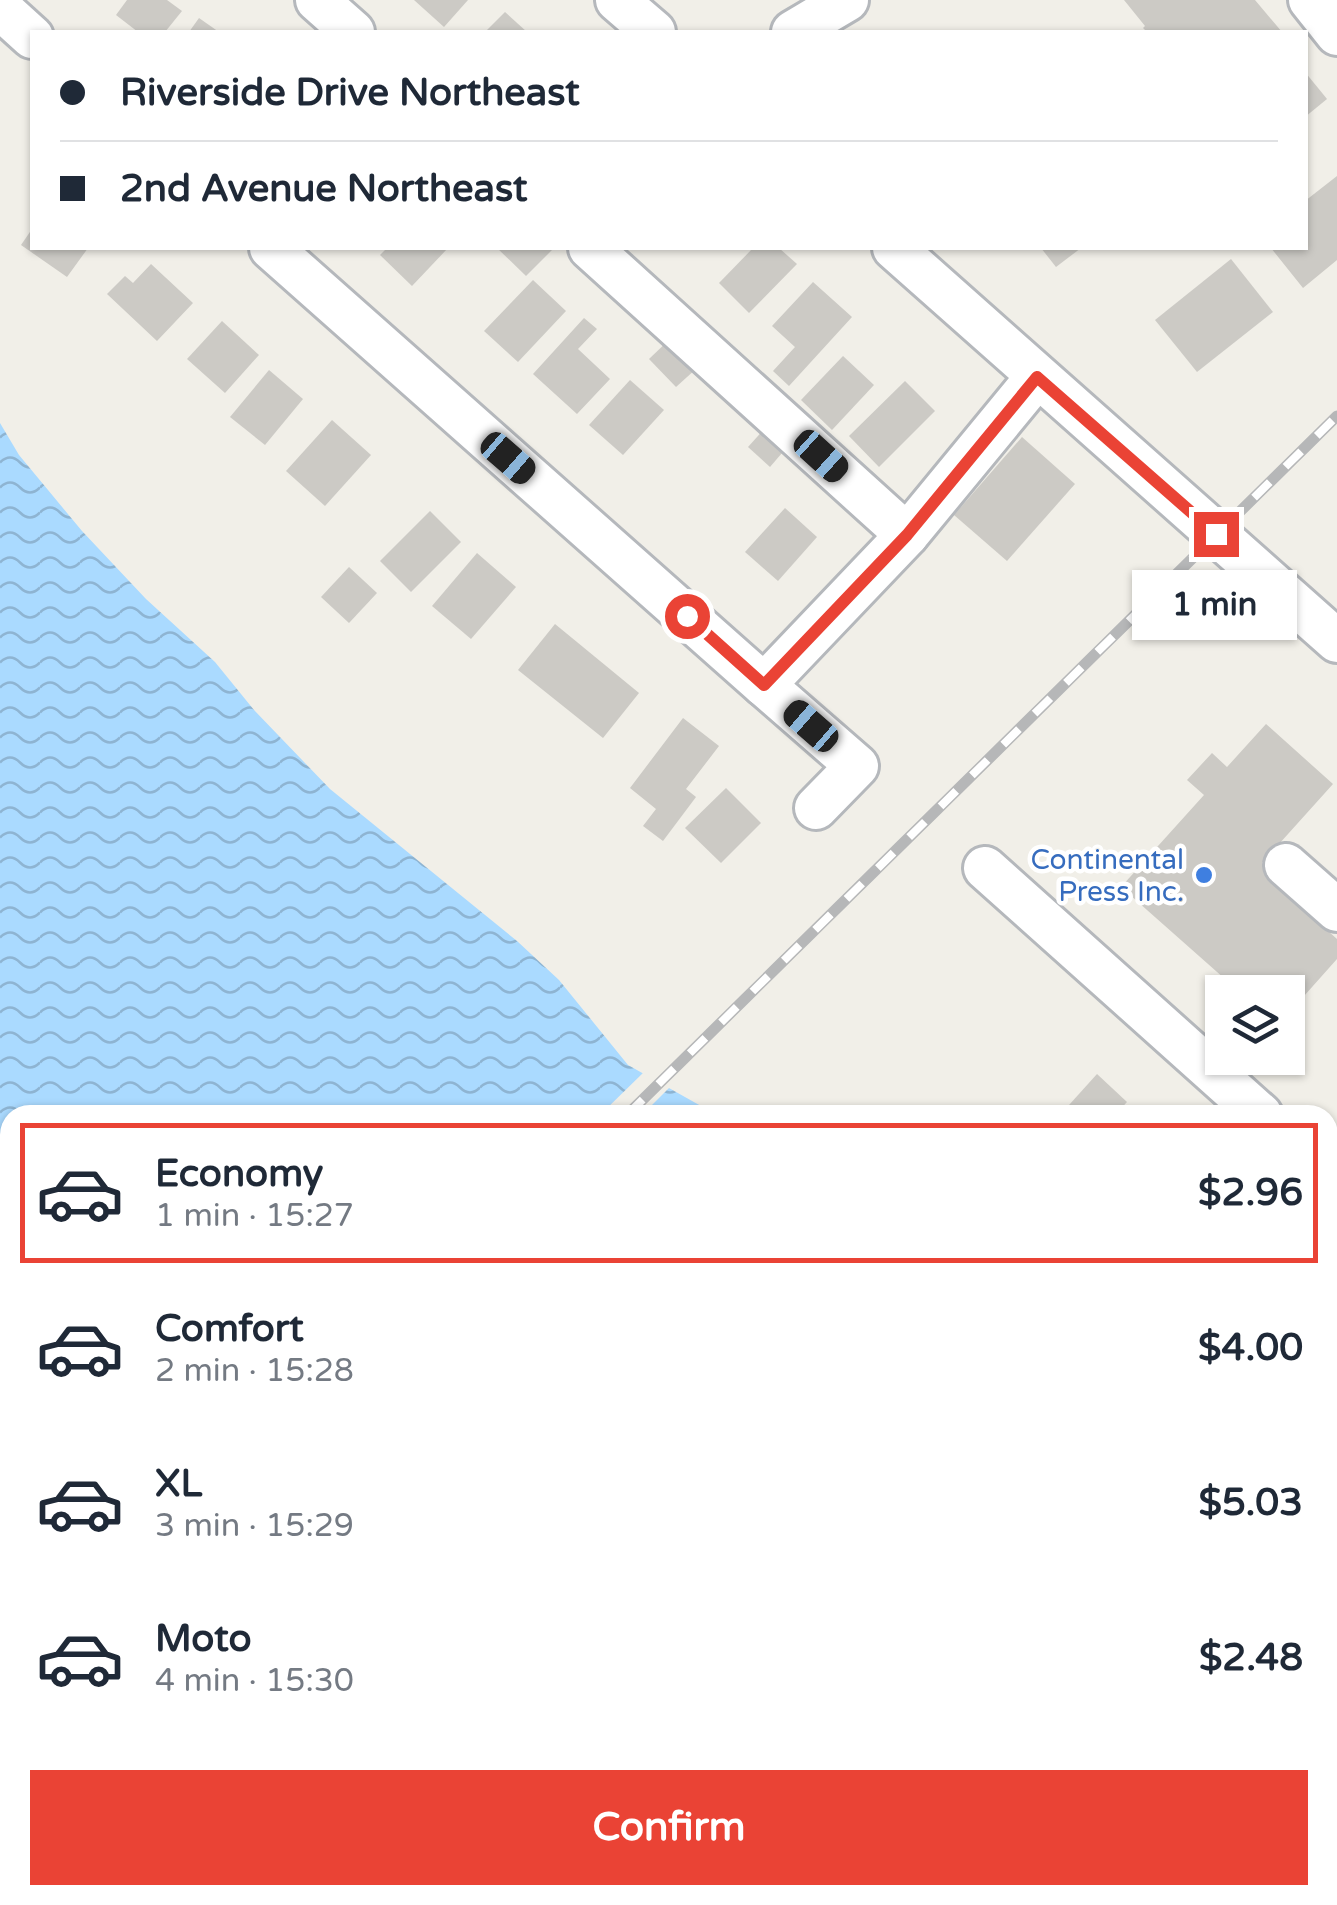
<!DOCTYPE html>
<meta charset="utf-8">
<style>
body{margin:0;font-family:"Varela Round",sans-serif;background:#f6f6f7;color:#1f2937;height:100vh;display:flex;flex-direction:column;font-size:38px;white-space:nowrap}
*{box-sizing:border-box;margin:0}
p{font-size:32px;color:#747a83}
.icon{flex:none;width:55px;height:55px;fill:none;stroke:currentColor;stroke-width:2;stroke-linecap:round;stroke-linejoin:round}
.map{position:relative;flex:1;overflow:hidden}
.details{position:absolute;left:0px;top:1105px;width:1338px;height:800px;display:flex;flex-direction:column;background:#fff;border-radius:30px 30px 0 0;box-shadow:0 2px 8px #0004}
.details>*{flex:none}
.hud{position:absolute;left:30px;top:30px;width:1278px;height:220px;border-radius:0px;box-shadow:0 2px 8px #0004;display:grid;align-content:center;height:220px;padding:0 30px;background:#fff}
.controls{position:absolute;left:1205px;top:975px;display:grid;gap:20px}
.controls a{display:grid;place-items:center;width:100px;height:100px;border-radius:0px;background:#fff;box-shadow:0 2px 8px #0004;font-size:50px}
.end{position:absolute;width:45px;height:45px;margin:-22px;border:12px solid #ea4335;background:#fff;box-shadow:0 0 0 5px #fff}
.from{border-radius:50%}
.bubble{position:absolute;height:70px;border-radius:0px;background:#fff;box-shadow:0 2px 8px #0004;font-size:32px;font-weight:700;line-height:70px;text-align:center}
.car{position:absolute;width:30px;height:60px;margin:-30px -15px;border-radius:12px;box-shadow:0 0 8px 2px #0007;background:linear-gradient(#222 24%,#8ab4d8 0 40%,#222 0 76%,#8ab4d8 0 86%,#222 0)}
.hud b{display:flex;align-items:center;gap:35px;height:95px;font-size:38px}
.hud b+b{border-top:2px solid #e0e1e3}
.hud i{width:25px;height:25px;background:#1f2937}
ul{padding:18px 0 0;list-style:none}
li{display:flex;align-items:center;gap:30px;height:140px;margin:0 20px 15px;padding:0 10px;border:5px solid transparent;border-radius:0px}
li div{flex:1}
li b{display:block;font-size:38px}
li em{font-style:normal;font-weight:700}
li.on{border-color:#ea4335}
li>.icon{width:90px;height:90px;stroke-width:1.5}
.primary-button{display:flex;gap:20px;margin-top:auto;padding:20px 30px}
.primary-button a{flex:1;height:115px;border-radius:0px;background:#ea4335;color:#fff;font-size:40px;font-weight:700;line-height:115px;text-align:center}
.map>svg:first-child{display:block}
.commercial{fill:#fef7e0}
.water{fill:url(#water-waves)}
.pier{fill:#f1efe8}
.building{fill:#cccac5}
.lines{fill:none;stroke-linecap:round;stroke-linejoin:round}
.minor-casing{stroke:#b5b8bc;stroke-width:48}
.major-casing{stroke:#f2c960;stroke-width:60}
.path{stroke:#9cc7a9;stroke-width:6;stroke-dasharray:10 5;stroke-linecap:butt}
.minor{stroke:#fff;stroke-width:42}
.major{stroke:#fff2af;stroke-width:55}
.rail-casing{stroke:#b6b7b8;stroke-width:11}
.rail{stroke:#fff;stroke-width:8;stroke-dasharray:22;stroke-linecap:butt}
.route{stroke:#ea4335;stroke-width:12}
.shop-dot{fill:#3f7fe0;stroke:#fff;stroke-width:4}
.labels{text-anchor:middle;stroke-width:9;stroke-linejoin:round;paint-order:stroke}
.shop-label{font-size:28px;fill:#366cbe;stroke:#fff;text-anchor:end}
</style>
<div class="map">
<svg width="1337" height="1905" viewBox="0 0 1337 1905">
<defs>
<pattern id="water-waves" width="16" height="10" patternUnits="userSpaceOnUse" patternTransform="scale(2.5)"><rect width="16" height="10" fill="#aadaff"/><path d="M0 5q4-4 8 0t8 0" fill="none" stroke="#8eb4d2"/></pattern>
</defs>
<rect width="100%" height="100%" fill="#f1efe8"/>
<!-- commercial -->
<polygon class="commercial" points="10,1747 10,1895 370,1895 386,1905 0,1905 0,1758"/>
<!-- water -->
<g class="water">
<polygon points="0,423 19,455 82,531 146,599 215,662 254,710 330,789 517,941 559,980 628,1065 717,1115 10,1115 10,1648 0,1638"/>
<polygon points="1328,1552 1337,1567 1337,1905 386,1905 370,1895 1328,1895"/>
</g>
<!-- pier -->
<g class="pier">
<polygon points="646,1070 672,1085 642,1115 600,1115"/>
<polygon points="542,1895 767,1895 747,1905 523,1905"/>
</g>
<!-- building -->
<g class="building">
<polygon points="127,0 167,0 182,11 165,32 138,32 116,15"/>
<polygon points="414,0 468,0 444,27"/>
<polygon points="1124,0 1255,0 1282,32 1147,32 1143,28 1145,26"/>
<polygon points="505,12 527,32 485,32"/>
<polygon points="199,18 219,32 189,32"/>
<polygon points="1305,72 1327,99 1305,117"/>
<polygon points="1337,176 1337,260 1303,288 1271,248 1305,248 1305,201"/>
<polygon points="32,229 32,248 88,248 67,277 21,245"/>
<polygon points="387,248 448,248 412,286 380,255"/>
<polygon points="497,248 554,248 526,276"/>
<polygon points="753,248 779,248 797,264 749,313 719,283"/>
<polygon points="1041,248 1081,248 1056,267"/>
<polygon points="1231,259 1273,312 1197,372 1155,320"/>
<polygon points="151,264 193,303 157,341 107,294 125,276 133,283"/>
<polygon points="533,280 566,311 518,362 484,331"/>
<polygon points="813,282 852,317 789,386 773,371 795,347 772,326"/>
<polygon points="584,318 597,329 578,349 610,379 577,414 533,374"/>
<polygon points="222,321 259,355 225,393 187,359"/>
<polygon points="670,339 697,368 676,387 649,359"/>
<polygon points="843,356 874,385 832,430 801,400"/>
<polygon points="269,370 303,399 265,445 230,417"/>
<polygon points="630,380 664,410 623,455 589,425"/>
<polygon points="905,381 935,411 879,467 849,436"/>
<polygon points="332,420 371,455 325,506 286,471"/>
<polygon points="766,427 788,446 770,467 748,447"/>
<polygon points="1022,437 1075,484 1007,561 954,515"/>
<polygon points="785,508 817,537 778,581 745,552"/>
<polygon points="430,511 461,542 411,592 380,561"/>
<polygon points="477,553 516,587 471,639 432,606"/>
<polygon points="349,567 377,593 349,623 321,597"/>
<polygon points="555,624 639,693 603,738 518,670"/>
<polygon points="683,718 719,746 686,789 696,797 663,841 643,826 656,809 630,788"/>
<polygon points="1266,724 1333,784 1262,863 1305,900 1300,906 1337,939 1337,959 1288,1014 1288,992 1262,992 1244,976 1234,987 1121,887 1204,795 1187,780 1212,753 1227,767"/>
<polygon points="726,788 761,823 721,863 685,828"/>
<polygon points="1097,1074 1127,1102 1115,1115 1060,1115"/>
<polygon points="1328,1281 1337,1290 1337,1343 1328,1354"/>
</g>
<g class="lines">
<defs>
<g id="minor">
<polyline points="317,0 353,32"/>
<polyline points="617,0 654,32"/>
<polyline points="1310,0 1337,34"/>
<polyline points="0,8 32,37"/>
<polyline points="793,32 847,0"/>
<polyline points="271,248 764,685 907,535 1037,377"/>
<polyline points="590,248 907,535"/>
<polyline points="894,248 1337,641"/>
<polyline points="764,685 857,766 816,808"/>
<polyline points="1286,865 1337,910"/>
<polyline points="985,868 1261,1115"/>
<polyline points="1328,1174 1337,1183"/>
</g>
<g id="major">
<polyline points="1328,1549 1337,1545"/>
<polyline points="632,1905 651,1895"/>
</g>
</defs>
<!-- minor casing -->
<use href="#minor" class="minor-casing"/>
<!-- major casing -->
<use href="#major" class="major-casing"/>
<!-- path -->
<g class="path">
<polyline points="0,1654 10,1662"/>
<polyline points="345,1895 360,1905"/>
</g>
<!-- minor -->
<use href="#minor" class="minor"/>
<!-- major -->
<use href="#major" class="major"/>
<defs>
<g id="rail">
<polyline points="627,1115 1337,416"/>
<polyline points="0,1733 10,1723"/>
</g>
</defs>
<!-- rail casing -->
<use href="#rail" class="rail-casing"/>
<!-- rail -->
<use href="#rail" class="rail"/>
</g>
<g class="lines">
<!-- route -->
<polyline class="route" points="687,616 764,685 907,535 1037,377 1216,534"/>
</g>
<!-- markers -->
<circle class="shop-dot" cx="1204" cy="875" r="10"/>
<g class="labels">
<!-- shop labels -->
<g class="shop-label">
<text x="1184" y="869">Continental<tspan x="1184" dy="32">Press Inc.</tspan></text>
</g>
</g>
</svg>
<div class="controls">
<a><svg class="icon" aria-label="layers" viewBox="0 0 24 24"><path d="M12 4l9 5-9 5-9-5zM3 14l9 5 9-5"/></svg></a>
</div>
<i class="end from" style="left:687px;top:616px"></i>
<i class="end" style="left:1216px;top:534px"></i>
<div class="bubble" style="left:1132px;top:570px;width:165px">1 min</div>
<i class="car" style="left:821px;top:456px;rotate:132deg"></i>
<i class="car" style="left:508px;top:458px;rotate:131deg"></i>
<i class="car" style="left:811px;top:726px;rotate:311deg"></i>
<div class="hud">
<b><i class="from"></i>Riverside Drive Northeast</b>
<b><i></i>2nd Avenue Northeast</b>
</div>
<section class="details">
<ul>
<li class="on"><svg class="icon" aria-label="car" viewBox="0 0 24 24"><path d="M5 17H2v-5l4-1 3-4h7l3 4 3 1v5h-3M9 17h6M6 11h13"/><circle cx="7" cy="17" r="2"/><circle cx="17" cy="17" r="2"/></svg><div><b>Economy</b><p>1 min · 15:27</p></div><em>$2.96</em></li>
<li><svg class="icon" aria-label="car" viewBox="0 0 24 24"><path d="M5 17H2v-5l4-1 3-4h7l3 4 3 1v5h-3M9 17h6M6 11h13"/><circle cx="7" cy="17" r="2"/><circle cx="17" cy="17" r="2"/></svg><div><b>Comfort</b><p>2 min · 15:28</p></div><em>$4.00</em></li>
<li><svg class="icon" aria-label="car" viewBox="0 0 24 24"><path d="M5 17H2v-5l4-1 3-4h7l3 4 3 1v5h-3M9 17h6M6 11h13"/><circle cx="7" cy="17" r="2"/><circle cx="17" cy="17" r="2"/></svg><div><b>XL</b><p>3 min · 15:29</p></div><em>$5.03</em></li>
<li><svg class="icon" aria-label="car" viewBox="0 0 24 24"><path d="M5 17H2v-5l4-1 3-4h7l3 4 3 1v5h-3M9 17h6M6 11h13"/><circle cx="7" cy="17" r="2"/><circle cx="17" cy="17" r="2"/></svg><div><b>Moto</b><p>4 min · 15:30</p></div><em>$2.48</em></li>
</ul>
<div class="primary-button"><a>Confirm</a></div>
</section>
</div>
